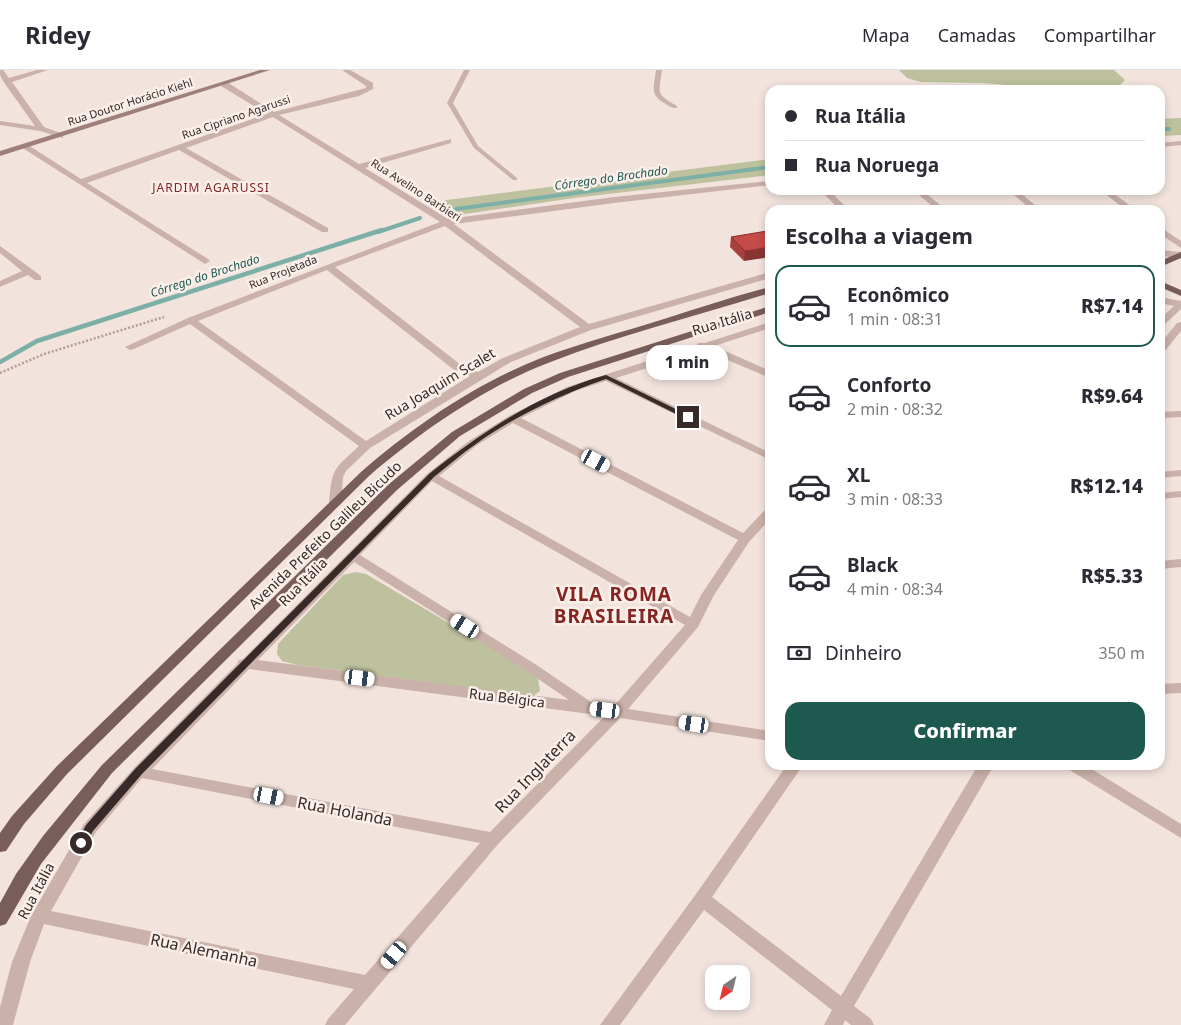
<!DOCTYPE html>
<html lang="pt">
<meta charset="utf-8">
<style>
body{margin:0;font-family:"Noto Sans",sans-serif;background:#f7f7f7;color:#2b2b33;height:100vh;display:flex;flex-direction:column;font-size:19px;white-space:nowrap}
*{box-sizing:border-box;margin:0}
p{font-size:16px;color:#7c7c81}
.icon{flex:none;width:28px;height:28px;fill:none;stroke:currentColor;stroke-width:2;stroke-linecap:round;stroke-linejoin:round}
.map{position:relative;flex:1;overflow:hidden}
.drawer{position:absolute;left:765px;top:135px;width:400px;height:565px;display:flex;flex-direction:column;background:#fff;border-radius:15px;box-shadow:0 2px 8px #0003}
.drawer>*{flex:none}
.hud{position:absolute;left:765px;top:15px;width:400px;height:110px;border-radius:15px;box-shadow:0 2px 8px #0003;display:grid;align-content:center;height:110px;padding:0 20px;background:#fff}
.needle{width:32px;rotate:215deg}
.buttons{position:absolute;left:705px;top:895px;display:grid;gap:10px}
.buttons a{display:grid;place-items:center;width:45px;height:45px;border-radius:10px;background:#fff;box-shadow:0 2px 8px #0003;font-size:25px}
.end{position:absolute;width:22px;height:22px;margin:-11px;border:6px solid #372a29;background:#fff;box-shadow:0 0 0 2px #fff}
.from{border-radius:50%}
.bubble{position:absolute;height:35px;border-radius:15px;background:#fff;box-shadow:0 2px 8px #0003;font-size:16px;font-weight:800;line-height:35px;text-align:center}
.car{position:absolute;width:15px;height:30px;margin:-15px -8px;border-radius:6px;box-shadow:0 0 4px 1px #0007;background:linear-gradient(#fff 24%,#345 0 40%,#fff 0 76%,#345 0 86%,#fff 0)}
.hud b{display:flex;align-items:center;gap:18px;height:48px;font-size:19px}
.hud b+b{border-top:1px solid #e1e1e2}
.hud i{width:12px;height:12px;background:#2b2b33}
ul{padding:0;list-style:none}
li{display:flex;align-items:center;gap:15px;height:82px;margin:0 10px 8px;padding:0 10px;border:2px solid transparent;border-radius:15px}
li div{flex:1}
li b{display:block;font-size:19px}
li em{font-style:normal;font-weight:800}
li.current{border-color:#1e5950}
li>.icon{width:45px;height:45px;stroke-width:1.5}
h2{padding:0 20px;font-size:22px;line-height:60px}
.pay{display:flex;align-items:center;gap:12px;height:55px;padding:0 20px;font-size:19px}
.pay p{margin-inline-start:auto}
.primary-button{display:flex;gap:10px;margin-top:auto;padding:10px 20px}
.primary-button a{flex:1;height:58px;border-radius:15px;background:#1e5950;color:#fff;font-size:20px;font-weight:800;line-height:58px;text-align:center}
header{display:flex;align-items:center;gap:30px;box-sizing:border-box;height:70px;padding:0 25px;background:#fff;border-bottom:1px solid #e1e1e2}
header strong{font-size:24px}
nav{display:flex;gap:28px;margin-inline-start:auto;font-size:18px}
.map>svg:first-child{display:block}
.green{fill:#bdc19d}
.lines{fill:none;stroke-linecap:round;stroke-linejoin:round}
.stream-far1{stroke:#7cafa6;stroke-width:4}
.stream{stroke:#7cafa6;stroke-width:4.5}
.path{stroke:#b69a93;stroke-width:2.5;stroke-dasharray:2 2;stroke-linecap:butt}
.lane{fill:#cab1a9;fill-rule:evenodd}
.street{fill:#cab1a9;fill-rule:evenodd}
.secondary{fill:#9e7f7a;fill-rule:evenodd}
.primary{fill:#795d5a;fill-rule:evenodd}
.wall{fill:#a9403e}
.shaded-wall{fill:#8a3432}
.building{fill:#c54b48;stroke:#8a3432}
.route{fill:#372a29}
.labels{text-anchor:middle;stroke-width:5;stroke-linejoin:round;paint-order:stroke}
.far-street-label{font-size:11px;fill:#372a29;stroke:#faefe9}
.far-water-label{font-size:12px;font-style:italic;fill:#1e5950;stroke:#faefe9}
.far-neighbourhood-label{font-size:12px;letter-spacing:1px;fill:#862422;stroke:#faefe9}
.street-label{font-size:14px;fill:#372a29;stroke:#faefe9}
.near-street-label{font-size:16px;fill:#372a29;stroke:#faefe9}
.district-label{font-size:19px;font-weight:bold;letter-spacing:1px;fill:#862422;stroke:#faefe9}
</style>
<header>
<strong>Ridey</strong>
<nav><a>Mapa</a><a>Camadas</a><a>Compartilhar</a></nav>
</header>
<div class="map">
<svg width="1181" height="955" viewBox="0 0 1181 955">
<rect width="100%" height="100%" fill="#f2e3dd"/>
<!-- green -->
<g class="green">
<polygon points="899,0 1114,0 1125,10 1120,15 1105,20 1061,20 984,13 921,12 907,8"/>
<polygon points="1181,48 1181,65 1160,66 1160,49"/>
<polygon points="770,89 770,105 574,128 451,146 431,132"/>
<polygon points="356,502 366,504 525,598 538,609 540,621 533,626 297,595 282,591 277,584 278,574 343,505"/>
</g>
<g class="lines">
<!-- stream-far1 -->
<g class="stream-far1">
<polyline points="1160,59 1169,59"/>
<polyline points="456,139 770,97"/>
<polyline points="378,162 420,148"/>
</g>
<!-- stream -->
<polyline class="stream" points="0,292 37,271 382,160"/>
<!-- path -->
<polyline class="path" points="0,303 44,284 164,247"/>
<!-- lane -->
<g class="lane">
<polygon points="464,0 470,0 453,33 478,76 517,108 517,110 513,110 474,78 447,33"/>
<path d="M656,0H662C659,24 655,23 677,36V38C672,38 670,37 666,34C649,25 654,17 656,0Z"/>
<polygon points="1181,400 1181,406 1160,408 1160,402"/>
<polygon points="1181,421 1181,427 1160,429 1160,423"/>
</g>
<!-- street -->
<g class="street">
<polygon points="0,0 3,0 9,8 37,0 48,0 12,12 44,57 63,64 63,68 40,61 0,55 0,51 35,56 3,11 0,5"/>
<path d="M342,0H350L373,13V19L359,26L279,45L359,94L451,69V73L365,98L448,149L614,127L770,111V115L614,133L454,154L589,254L770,202V208L591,260L511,292L370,378L346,401L343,407L341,434L335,438L331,437L329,434C332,398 333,400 359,376L190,254L134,279L130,280L125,277L188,248L440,152L273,47L186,78L328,158V162H322L179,80L87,113L208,189L210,191L205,194L21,77L28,75L81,109L267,44L221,16V12H227L274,42L366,18V16ZM445,156L580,257L503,288L478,302L461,295L335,197ZM327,200L453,299L470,306L366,371L198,251Z"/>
<polygon points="1181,71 1181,75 1160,77 1160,73"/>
<polygon points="820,120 829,120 849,140 840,140"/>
<polygon points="913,120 922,120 946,140 937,140"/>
<polygon points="1008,120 1017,120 1041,140 1032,140"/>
<polygon points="1100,120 1109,120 1136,140 1126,140"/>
<polygon points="1160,157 1181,171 1181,178 1160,164"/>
<polygon points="0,176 41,206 41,210 35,210 28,205 0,217 0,211 22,201 0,183"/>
<polygon points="1160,180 1181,182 1181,188 1160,186"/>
<polygon points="1160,227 1181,231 1181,239 1163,256 1160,257 1160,249 1174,236 1160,233"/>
<path d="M770,252V258L714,276L770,301V308L704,280L616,308L770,383V390L606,311L575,321L521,348L743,463L766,439L770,438V449L749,472L714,525L698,557L628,639L770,661V671L620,648L499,773L345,955H325L328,949L354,919L44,854L30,892L13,955H0V937L12,892L31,846L84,754L134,698L237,594L239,590L243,589L427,404L469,371L509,346L567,317L697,275L698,273H705ZM513,353L738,470L701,525L690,547L439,406L477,375ZM432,411L685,555L614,636L594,634L535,594L360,485ZM354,492L525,600L569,630L258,590ZM249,599L605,646L490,762L152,699ZM142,708L480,773L365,905L51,841L96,762Z"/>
<polygon points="1181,252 1181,261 1164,282 1160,283 1160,274 1177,253"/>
<polygon points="1181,341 1181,347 1160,348 1160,342"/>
<polygon points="1181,489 1181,497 1160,499 1160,491"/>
<polygon points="1181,613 1181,623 1160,624 1160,614"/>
<polygon points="787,695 803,695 712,827 841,926 978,695 994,695 854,936 871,949 874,955 851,955 845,950 843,955 824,955 832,940 704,840 620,955 600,955 696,824"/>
<polygon points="1065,695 1085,695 1181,754 1181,768 1068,699"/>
</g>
<!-- secondary -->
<polygon class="secondary" points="260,0 270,0 0,86 0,81"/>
<!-- primary -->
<g class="primary">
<polygon points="1181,182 1181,188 1160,197 1160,191"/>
<polygon points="1160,211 1181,220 1181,226 1160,217"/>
<path d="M770,217V223C696,246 620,265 548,293C485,317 420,362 369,406L67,704L24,754L6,781L0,782V763L12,746L57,696L361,402C414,356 475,314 541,288C581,273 623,262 664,249C699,238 734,226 770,217Z"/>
<polygon points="770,236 770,242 568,307 532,323 460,366 397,420 112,703 41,794 6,854 0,856 0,833 16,804 43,766 102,695 389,414 452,362 524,319 560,303"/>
</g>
</g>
<!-- wall -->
<polygon class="wall" points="767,161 744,191 730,177 731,167"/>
<!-- shaded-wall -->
<polygon class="shaded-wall" points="770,177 770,187 744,191 745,181"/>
<!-- building -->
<polygon class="building" points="767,161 770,164 770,177 745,181 731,167"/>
<!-- route -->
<path class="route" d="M606,305L692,347L686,349L606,309C560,325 515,346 476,374C461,384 448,396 434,407L142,704L93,761L85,776H78L76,773L86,755L135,699L429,404C482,362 540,323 606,305Z"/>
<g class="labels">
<!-- far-street labels -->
<g class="far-street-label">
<text transform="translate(130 32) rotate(-18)" y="4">Rua Doutor Horácio Kiehl</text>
<text transform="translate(236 47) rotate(-19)" y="4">Rua Cipriano Agarussi</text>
<text transform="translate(416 120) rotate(33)" y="4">Rua Avelino Barbieri</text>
<text transform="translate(283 202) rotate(-22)" y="4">Rua Projetada</text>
</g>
<!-- far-water labels -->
<g class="far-water-label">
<text transform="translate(611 108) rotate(-8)" y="4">Córrego do Brochado</text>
<text transform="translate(205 206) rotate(-18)" y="4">Córrego do Brochado</text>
</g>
<!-- far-neighbourhood labels -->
<g class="far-neighbourhood-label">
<text x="211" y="122">JARDIM AGARUSSI</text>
</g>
<!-- street labels -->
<g class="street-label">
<text transform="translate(722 252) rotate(-17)" y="5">Rua Itália</text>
<text transform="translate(440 314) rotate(-31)" y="5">Rua Joaquim Scalet</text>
<text transform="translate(325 465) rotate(-44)" y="5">Avenida Prefeito Galileu Bicudo</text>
<text transform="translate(303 512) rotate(-45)" y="5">Rua Itália</text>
<text transform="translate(507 628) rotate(7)" y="5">Rua Bélgica</text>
<text transform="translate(36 821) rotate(-62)" y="5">Rua Itália</text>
</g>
<!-- near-street labels -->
<g class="near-street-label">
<text transform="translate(535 701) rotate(-46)" y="6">Rua Inglaterra</text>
<text transform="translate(345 741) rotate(11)" y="6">Rua Holanda</text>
<text transform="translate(204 880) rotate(12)" y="6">Rua Alemanha</text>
</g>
<!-- district labels -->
<g class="district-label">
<text x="614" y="531">VILA ROMA<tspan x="614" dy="22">BRASILEIRA</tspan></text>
</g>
</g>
</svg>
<div class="buttons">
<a><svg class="needle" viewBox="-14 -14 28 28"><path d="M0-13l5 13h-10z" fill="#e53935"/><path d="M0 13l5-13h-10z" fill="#7c7c81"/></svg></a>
</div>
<i class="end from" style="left:81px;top:773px"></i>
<i class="end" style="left:688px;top:347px"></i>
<div class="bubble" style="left:646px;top:275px;width:82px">1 min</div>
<i class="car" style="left:596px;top:391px;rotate:118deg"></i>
<i class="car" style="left:465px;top:556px;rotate:302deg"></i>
<i class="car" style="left:360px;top:608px;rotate:97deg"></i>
<i class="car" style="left:605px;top:640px;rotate:277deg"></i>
<i class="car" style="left:694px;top:654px;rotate:279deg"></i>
<i class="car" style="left:269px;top:726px;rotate:101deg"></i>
<i class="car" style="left:394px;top:885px;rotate:220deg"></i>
<div class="hud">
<b><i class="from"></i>Rua Itália</b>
<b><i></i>Rua Noruega</b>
</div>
<section class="drawer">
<h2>Escolha a viagem</h2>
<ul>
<li class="current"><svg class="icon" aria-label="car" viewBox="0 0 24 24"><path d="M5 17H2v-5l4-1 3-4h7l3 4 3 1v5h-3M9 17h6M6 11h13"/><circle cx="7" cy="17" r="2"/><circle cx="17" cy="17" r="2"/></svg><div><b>Econômico</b><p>1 min · 08:31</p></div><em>R$7.14</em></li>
<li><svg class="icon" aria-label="car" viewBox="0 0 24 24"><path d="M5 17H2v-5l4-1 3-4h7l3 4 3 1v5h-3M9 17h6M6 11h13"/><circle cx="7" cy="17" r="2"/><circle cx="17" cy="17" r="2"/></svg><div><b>Conforto</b><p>2 min · 08:32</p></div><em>R$9.64</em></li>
<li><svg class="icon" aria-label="car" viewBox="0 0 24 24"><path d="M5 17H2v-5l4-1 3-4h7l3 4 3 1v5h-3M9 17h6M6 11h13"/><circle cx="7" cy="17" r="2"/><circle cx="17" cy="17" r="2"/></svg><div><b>XL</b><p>3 min · 08:33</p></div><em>R$12.14</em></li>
<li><svg class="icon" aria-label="car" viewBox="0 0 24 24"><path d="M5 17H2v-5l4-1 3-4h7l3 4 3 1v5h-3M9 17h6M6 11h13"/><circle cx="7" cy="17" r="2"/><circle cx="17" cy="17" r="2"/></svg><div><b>Black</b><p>4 min · 08:34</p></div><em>R$5.33</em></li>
</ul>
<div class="pay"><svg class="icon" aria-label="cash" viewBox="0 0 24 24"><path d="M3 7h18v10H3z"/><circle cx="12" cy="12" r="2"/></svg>Dinheiro<p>350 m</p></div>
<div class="primary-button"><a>Confirmar</a></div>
</section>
</div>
